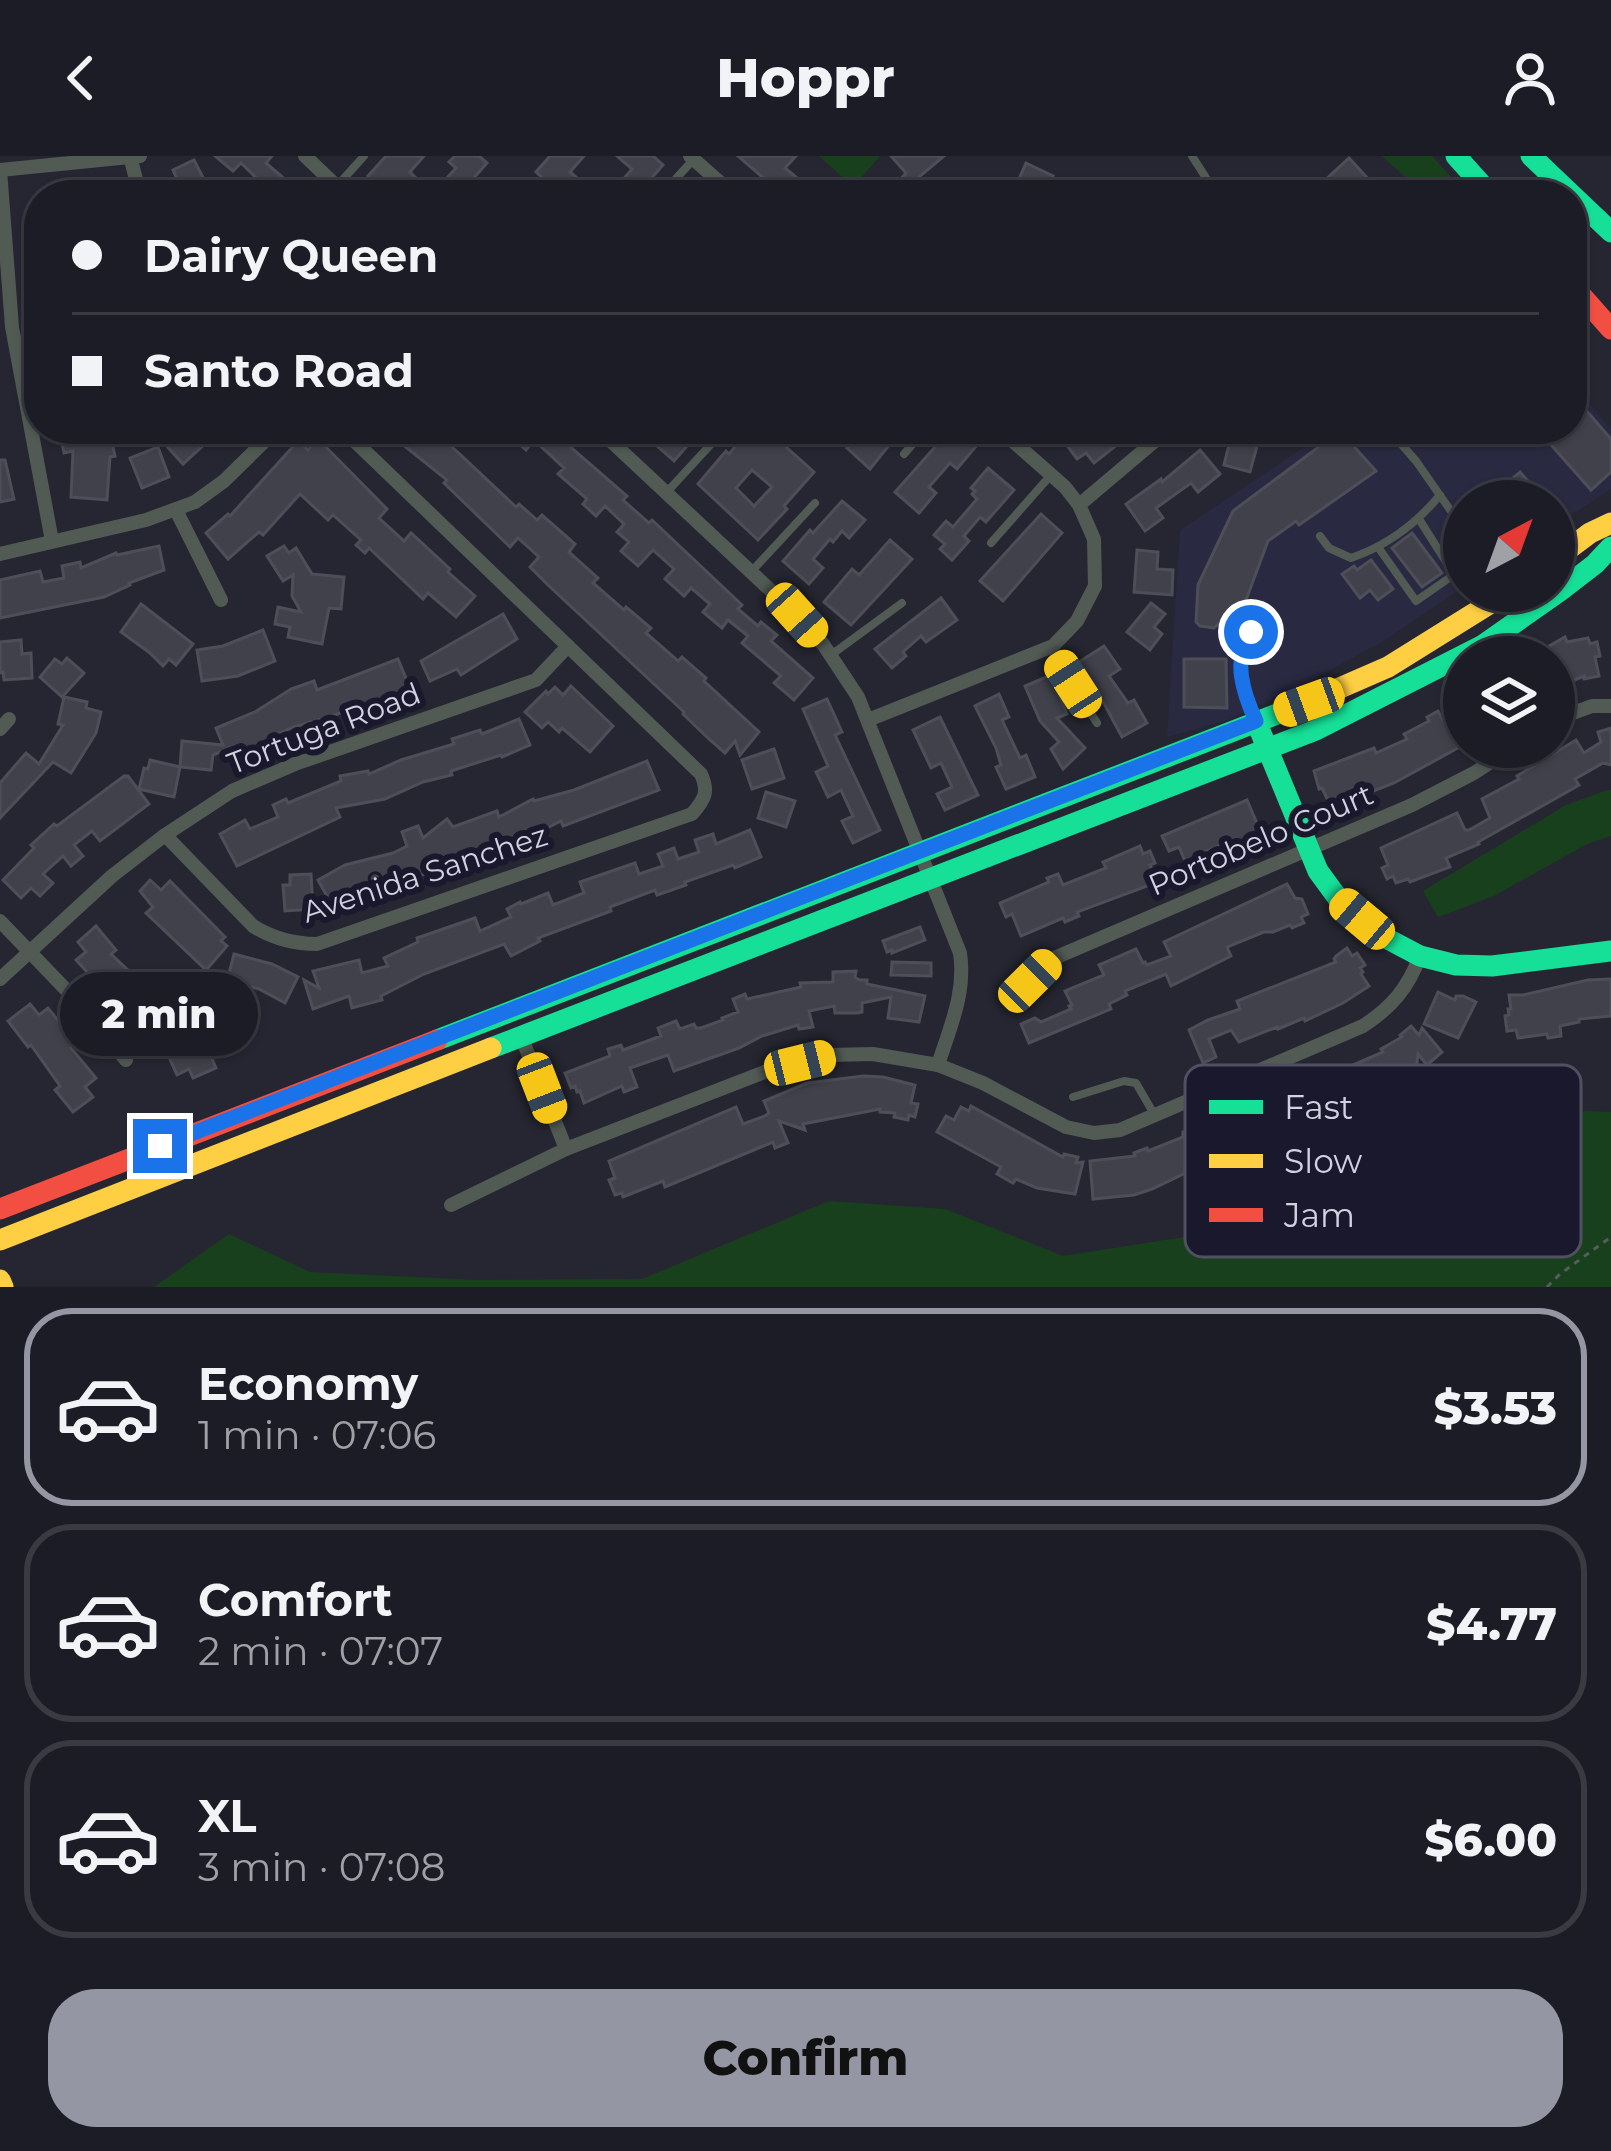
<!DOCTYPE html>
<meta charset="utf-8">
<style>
body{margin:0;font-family:Montserrat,sans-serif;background:#292932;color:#f1f3f6;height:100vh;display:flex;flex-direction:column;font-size:45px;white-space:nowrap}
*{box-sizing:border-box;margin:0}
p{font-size:39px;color:#a0a1a7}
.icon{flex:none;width:66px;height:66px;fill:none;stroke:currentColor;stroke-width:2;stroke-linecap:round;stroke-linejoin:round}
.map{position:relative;height:1131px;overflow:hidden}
.details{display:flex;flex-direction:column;background:#1c1c26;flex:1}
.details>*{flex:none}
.banner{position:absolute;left:24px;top:24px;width:1563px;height:264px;border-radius:48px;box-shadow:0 3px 9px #0004,0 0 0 3px #3a3a43;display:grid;align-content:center;height:264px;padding:0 48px;background:#1c1c26}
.needle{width:78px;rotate:41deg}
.buttons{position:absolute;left:1443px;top:324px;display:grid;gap:24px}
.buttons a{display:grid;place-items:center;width:132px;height:132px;border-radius:50%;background:#1c1c26;box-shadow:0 3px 9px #0004,0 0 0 3px #3a3a43;font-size:60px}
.end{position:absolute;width:54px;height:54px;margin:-27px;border:15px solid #1a73e8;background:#fff;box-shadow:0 0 0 6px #fff}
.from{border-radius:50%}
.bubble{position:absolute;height:84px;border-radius:42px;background:#1c1c26;box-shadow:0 3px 9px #0004,0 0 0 3px #3a3a43;font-size:39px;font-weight:800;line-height:84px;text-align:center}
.car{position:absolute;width:36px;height:72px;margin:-36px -18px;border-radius:15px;box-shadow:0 0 9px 3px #0007;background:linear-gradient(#f5c518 24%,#345 0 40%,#f5c518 0 76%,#345 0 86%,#f5c518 0)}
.banner b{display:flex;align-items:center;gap:42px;height:114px;font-size:45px}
.banner b+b{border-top:3px solid #3a3a43}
.banner i{width:30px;height:30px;background:#f1f3f6}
ul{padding:21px 0 0;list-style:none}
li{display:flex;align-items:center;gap:36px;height:198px;margin:0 24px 18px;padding:0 24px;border:6px solid #3a3a43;border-radius:48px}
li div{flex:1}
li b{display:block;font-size:45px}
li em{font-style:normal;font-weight:800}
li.active{border-color:#9596a3}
li>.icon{width:108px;height:108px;stroke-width:1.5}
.cta{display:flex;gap:24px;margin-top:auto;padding:24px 48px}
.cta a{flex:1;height:138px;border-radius:48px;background:#9596a3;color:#111;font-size:48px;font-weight:800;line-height:138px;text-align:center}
header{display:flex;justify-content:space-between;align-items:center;height:156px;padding:0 48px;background:#1c1c26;font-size:54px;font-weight:800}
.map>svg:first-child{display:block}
.built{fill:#292941}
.green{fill:#19401c}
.building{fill:#41414c;stroke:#4e4e58;stroke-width:3;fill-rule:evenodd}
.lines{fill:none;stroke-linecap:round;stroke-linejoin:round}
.path{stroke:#575c5c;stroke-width:3;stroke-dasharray:6 6;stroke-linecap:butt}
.lane{stroke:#525a54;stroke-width:8}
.street{stroke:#525a54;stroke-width:14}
.fast{stroke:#16e098;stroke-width:21}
.slow{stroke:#ffcf43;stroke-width:21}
.jam{stroke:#f24e42;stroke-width:21}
.route{stroke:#1a73e8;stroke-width:15}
.labels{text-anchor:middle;stroke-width:12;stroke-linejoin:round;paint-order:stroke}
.street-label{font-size:30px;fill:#d1d2e0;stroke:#19182c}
.key{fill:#19182c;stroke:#505062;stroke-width:3}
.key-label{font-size:33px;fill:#d1d2e0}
</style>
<header><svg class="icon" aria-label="back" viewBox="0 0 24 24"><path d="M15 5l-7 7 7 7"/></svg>Hoppr<svg class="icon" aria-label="person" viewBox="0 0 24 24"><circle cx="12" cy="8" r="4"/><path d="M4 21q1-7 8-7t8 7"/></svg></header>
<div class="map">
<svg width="1611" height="1131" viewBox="0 0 1611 1131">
<rect width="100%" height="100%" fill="#262632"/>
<!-- built -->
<polygon class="built" points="1572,228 1611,273 1611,333 1554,370 1554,345 1464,345 1464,430 1387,483 1305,528 1225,565 1167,581 1180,374 1331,273 1572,273"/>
<!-- green -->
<g class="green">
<polygon points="819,0 880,0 853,31"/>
<polygon points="1382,0 1432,0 1467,39 1437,39 1431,33 1414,29"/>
<polygon points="1607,634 1611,634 1611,680 1587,688 1494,740 1438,761 1423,735 1566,649"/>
<polygon points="1585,955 1611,956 1611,1131 154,1131 229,1078 310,1116 475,1124 642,1123 829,1045 945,1053 1063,1100 1223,1075 1357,1040 1482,980"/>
</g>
<!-- building -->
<g class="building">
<polygon points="215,0 272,0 266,7 303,39 274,39 241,7 233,15"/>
<polygon points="386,0 424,0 410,16 432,38 456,12 449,6 455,0 479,0 487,7 459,39 389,39 368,20"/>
<polygon points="550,0 584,0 570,16 597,39 574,39 564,29 558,36 536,16"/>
<polygon points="617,0 653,0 663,9 637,39 610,39 632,13"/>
<polygon points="738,0 796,0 785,12 797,22 782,38"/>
<polygon points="891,0 944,0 907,31 916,39 887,39 906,17"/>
<polygon points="1349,2 1383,39 1309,39"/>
<polygon points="194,4 208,31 193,39 151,39 178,26 173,14"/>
<polygon points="1026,7 1053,20 1044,39 1012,39"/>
<polygon points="1572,238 1611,283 1611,316 1591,334 1537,273 1572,273"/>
<polygon points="109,273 115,300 110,301 107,344 71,341 73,295 64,297 61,282"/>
<polygon points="177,273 221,273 183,308 163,286"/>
<polygon points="406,273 433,273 516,351 519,348 537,364 542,359 575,388 569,396 598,422 593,427 624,454 626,451 651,472 646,477 678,505 682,501 706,522 704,525 759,576 740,599 735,585 725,597 710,584 683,558 684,556 548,429 530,411 539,401 518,382 510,391 444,327 447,324 397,284"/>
<polygon points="502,273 554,273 562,280 560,282 627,340 623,344 649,367 652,364 742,449 738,453 758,470 761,466 777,479 771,485 813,522 794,544 774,527 781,520 742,487 748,480 728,464 722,472 703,456 710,448 691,432 684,440 665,423 674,413 653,394 638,410 621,395 629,386 617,376 624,368 605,350 596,360 583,348 587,343 558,318 564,312 534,284 526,294"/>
<polygon points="658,273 702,273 674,305 649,283"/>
<path d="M750,273H766L814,316L784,350L787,353L758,384L698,328L726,295L729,298ZM752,314L772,331L754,350L736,332Z"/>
<polygon points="832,273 902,273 870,313 847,292 850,289"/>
<polygon points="951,273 961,273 978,288 957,313 950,307 929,331 936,337 919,357 895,336"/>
<polygon points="1086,273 1121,273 1127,281 1094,307 1086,297 1077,303 1066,288"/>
<polygon points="1233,273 1260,279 1250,316 1224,309"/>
<polygon points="1340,275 1376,315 1299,369 1296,365 1268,385 1243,452 1238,450 1214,472 1200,470 1196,466 1198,429 1233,355"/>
<polygon points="318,283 387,353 379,362 404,385 411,377 450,413 448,416 475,440 456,461 428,437 423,443 369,392 365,397 356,389 361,384 333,359 328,364 300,338 263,379 259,376 228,403 206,377 228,358 230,360 298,285 308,294"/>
<polygon points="158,291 169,321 142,332 130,302"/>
<polygon points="1200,294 1220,318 1198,336 1191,327 1156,352 1163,362 1145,375 1126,348 1161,323 1162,326"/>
<polygon points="0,304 5,304 14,343 0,346"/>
<polygon points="988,312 1014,334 986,366 980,361 964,380 969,385 952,404 940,393 945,388 934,379 946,365 953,371 977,343 972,338 975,335 971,332"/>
<polygon points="1520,316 1545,345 1486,345"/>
<polygon points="842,345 865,364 849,382 842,375 833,386 830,383 813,403 823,412 809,428 783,405 810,374 813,377"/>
<polygon points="1041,358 1062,377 1003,445 980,425"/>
<polygon points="1412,377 1442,417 1422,431 1392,392"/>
<polygon points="890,384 912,403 851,469 824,446 852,413 859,419"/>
<polygon points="159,390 164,414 129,427 130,429 104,441 0,462 0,424 40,415 43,426 64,422 62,410 80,406 81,412 116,397 117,399"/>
<polygon points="284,390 289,397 296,392 312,418 344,421 341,453 329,452 322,488 288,481 290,471 275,468 278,451 301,456 292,440 293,419 283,425 267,400"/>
<polygon points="1137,394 1158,396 1157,413 1173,414 1172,439 1134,436"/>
<polygon points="1371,404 1393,433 1378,444 1370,434 1360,442 1342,418 1354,410 1357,414"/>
<polygon points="941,442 957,464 926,486 921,480 903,496 906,500 892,512 875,493"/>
<polygon points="1151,447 1165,458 1154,471 1162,478 1150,494 1127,476"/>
<polygon points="141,448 193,488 176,509 169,503 163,510 150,497 121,476"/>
<polygon points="503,458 517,483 461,519 457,513 430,525 421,505"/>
<polygon points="263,474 275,505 238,520 202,525 197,494 223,490"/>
<polygon points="1565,481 1567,486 1588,482 1590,488 1597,486 1600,500 1595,501 1599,520 1584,523 1584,520 1563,529 1554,508 1554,501 1530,501"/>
<polygon points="21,484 22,498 31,497 32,522 4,524 3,516 0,517 0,486"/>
<polygon points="1104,490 1120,513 1109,520 1128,547 1134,544 1147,567 1122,581 1101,542 1099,543 1076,508"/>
<polygon points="67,502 84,517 62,541 40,521 55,503 62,508"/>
<polygon points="398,503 410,532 344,556 291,572 237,598 234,590 213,599 211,614 180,611 182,585 223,589 216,572 255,556 291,533 314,525 317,534"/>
<polygon points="1184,503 1226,503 1227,552 1184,551"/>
<polygon points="1051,519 1067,558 1057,562 1085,592 1063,613 1051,593 1059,586 1040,565 1025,530"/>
<polygon points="571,530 613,570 590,596 562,572 559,576 548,566 542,572 525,556 546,535 548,538 555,531 563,539"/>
<polygon points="999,538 1009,561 1002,564 1020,602 1026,599 1035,621 1006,633 996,611 1001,609 996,592 975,550"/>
<polygon points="64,541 87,546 86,552 101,556 96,577 71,617 53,606 0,662 0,627 26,597 39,608 63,569 58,568"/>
<polygon points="827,543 842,576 835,579 880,674 853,687 842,665 853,660 841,634 828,641 816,616 828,610 803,553"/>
<polygon points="1438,555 1458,592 1394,627 1371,636 1370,633 1330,649 1322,632 1319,633 1314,615 1374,592 1376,597 1407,583 1404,578 1429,565 1427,561"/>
<polygon points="940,561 978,639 945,654 937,638 952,631 941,607 931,612 913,574"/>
<polygon points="519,563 530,589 502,601 501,599 451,615 452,619 423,626 385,643 336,652 340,661 237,710 220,678 245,664 250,673 278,661 273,649 286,643 288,647 341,625 340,620 368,615 369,618 401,604 454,588 452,583 480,574 482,578"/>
<polygon points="1611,572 1611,609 1603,607 1575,623 1579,629 1567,636 1478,686 1479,688 1446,702 1450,711 1410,726 1408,723 1396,727 1393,720 1387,723 1382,712 1388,709 1381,692 1457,657 1465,674 1469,674 1490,662 1482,643 1519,623 1517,620 1576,584 1584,597 1601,586 1598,576"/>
<polygon points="774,593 784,622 752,633 742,604"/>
<polygon points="150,604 180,611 174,641 139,633 144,612 148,613"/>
<polygon points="647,605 659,634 563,670 561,665 521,685 518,679 479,693 456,711 449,702 431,716 404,725 402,721 369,730 332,749 318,724 345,709 393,697 407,690 402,676 418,670 423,682 447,663 453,671 497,655 499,661 533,643 534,645 574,634"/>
<polygon points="124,620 128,620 149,648 100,685 92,675 74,689 83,700 71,710 63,700 43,718 53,727 40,740 31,732 21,742 3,724 34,692 31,689 54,668 57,670"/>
<polygon points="766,636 795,645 786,671 758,662"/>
<polygon points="1247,644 1262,679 1259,682 1223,698 1220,689 1185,705 1179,691 1169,695 1162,680"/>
<polygon points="750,674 761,701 735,712 733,709 685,726 686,729 657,739 655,734 610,751 611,755 538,782 540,785 511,800 504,788 424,818 381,840 382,844 352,852 349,840 313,853 304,824 319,832 313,815 359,804 362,817 388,810 384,802 418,786 417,782 475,762 480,775 511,761 507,753 520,746 521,748 548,737 553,749 584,737 580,726 635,707 639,718 663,710 658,698 674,692 678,703 699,696 695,684 713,678 716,688"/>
<polygon points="1140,690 1143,698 1150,695 1155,707 1150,709 1158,726 1077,756 1079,760 1065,766 1063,762 1021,780 1012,758 1006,761 1000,747 1049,726 1047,722 1058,718 1063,729 1106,712 1103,706"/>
<polygon points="311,718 313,753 285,755 283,729 290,729 290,719"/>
<polygon points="150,724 161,734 170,725 225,781 221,785 227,790 206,814 146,757 153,751 140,735"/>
<polygon points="1287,728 1295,742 1302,743 1308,758 1301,761 1304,767 1292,772 1290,769 1273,776 1264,776 1227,791 1231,800 1171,830 1166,818 1125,835 1127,839 1109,848 1111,853 1029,887 1021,868 1035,862 1041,866 1071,853 1069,850 1072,849 1065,835 1104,819 1099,809 1136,793 1143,807 1145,806 1147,809 1171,800 1164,786"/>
<polygon points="96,770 116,794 111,798 131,817 109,840 76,804 86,796 78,786"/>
<polygon points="920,771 925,784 892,797 892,794 887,796 883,785"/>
<polygon points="1347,792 1352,800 1357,797 1365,809 1360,812 1363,816 1361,818 1369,830 1343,847 1305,865 1304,862 1278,873 1277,871 1239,886 1231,874 1209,883 1216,901 1203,907 1189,874 1208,864 1240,853 1237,845 1336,806 1334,803 1336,800"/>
<polygon points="234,798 272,808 298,821 285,847 259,833 227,825"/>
<polygon points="892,806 931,807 931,820 891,819"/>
<polygon points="856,815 855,821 859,824 867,824 867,828 925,840 919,866 888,862 891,841 862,847 862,856 858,857 835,857 834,850 809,855 813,871 799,873 798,869 762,880 739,892 674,915 668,899 630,912 637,931 624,936 622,930 584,947 580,935 577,936 575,930 571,932 565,917 610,900 608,893 621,889 623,894 661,880 658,872 676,865 680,873 694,868 696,872 701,872 723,864 722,862 738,856 733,843 745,838 747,843 801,831 800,827 833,826 833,816"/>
<polygon points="1611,823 1611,860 1579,863 1579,866 1560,870 1561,880 1548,882 1547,878 1518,882 1516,874 1507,875 1505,860 1509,859 1508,853 1511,853 1509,839 1523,839 1588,824"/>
<polygon points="155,832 167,856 179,847 200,876 216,912 193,922 189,913 177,919 168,899 172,897 146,862 136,867 127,844"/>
<polygon points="1438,836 1455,844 1456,840 1463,840 1476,846 1458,882 1424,868"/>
<polygon points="30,848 39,859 48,852 77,888 71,892 96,922 85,931 93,941 73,956 55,934 60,930 31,889 28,891 8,865"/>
<polygon points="1411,870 1419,879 1422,872 1442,896 1427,909 1418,898 1413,942 1402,930 1374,942 1378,950 1363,956 1359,946 1335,956 1337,963 1312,974 1300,979 1297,973 1249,996 1247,992 1196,1012 1152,1033 1134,1039 1093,1043 1090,1005 1135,1000 1134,997 1147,992 1148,995 1183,981 1183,976 1257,947 1295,928 1296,930 1320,921 1328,940 1354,929 1346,912 1383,896 1381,893 1402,881 1400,879"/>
<polygon points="863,920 883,921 915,929 911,947 918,948 915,961 909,959 908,964 894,961 895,957 880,956 880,953 803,968 805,974 779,965 788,987 775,992 773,986 665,1031 663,1025 623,1041 622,1037 615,1039 609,1024 615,1022 609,1005 736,951 743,968 765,960 769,957 764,945 807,927"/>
<polygon points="971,950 1063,1001 1064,998 1078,1001 1076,1007 1083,1006 1075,1038 1037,1032 1016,1023 1013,1027 997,1018 1001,1011 937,976 946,960 954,964 961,951 969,955"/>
</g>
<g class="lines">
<!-- path -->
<polyline class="path" points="1547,1131 1560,1118 1611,1081"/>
<!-- lane -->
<g class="lane">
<polyline points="1192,0 1217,39"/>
<polyline points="337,30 364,0"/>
<polyline points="661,39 693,4"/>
<polyline points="1388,273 1416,305 1460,368 1464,379"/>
<polyline points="904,298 926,273"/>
<polyline points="666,337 725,273"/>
<path d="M1320,380L1329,392L1351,402C1386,390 1416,368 1440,339"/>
<polyline points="991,387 1050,320"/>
<polyline points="1378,391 1416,445 1452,420 1450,412 1419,363"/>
<polyline points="751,416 815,347"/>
<polyline points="1050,493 1097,567"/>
<polyline points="831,499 902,447"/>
<path d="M1256,564C1240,529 1232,500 1257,468"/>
<polyline points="1073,941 1124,925 1136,927 1154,958"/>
</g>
<!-- street -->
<g class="street">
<polyline points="130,0 140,39"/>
<polyline points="305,0 346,39"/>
<polyline points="690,0 734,39"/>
<polyline points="0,14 12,171 52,385"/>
<polyline points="0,14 140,0"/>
<polyline points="963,39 970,30"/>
<path d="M598,273L797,459L823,488L858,541L960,797C966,837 950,871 938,909"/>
<polyline points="1079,349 1169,273"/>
<polyline points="176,354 221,444"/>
<polyline points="0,398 146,364 195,346 224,325 277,273"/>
<polyline points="868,564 1053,490 1077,465 1095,430 1094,383 1079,349 1065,331 999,273"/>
<polyline points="1554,564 1592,550 1611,550"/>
<polyline points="0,573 9,563"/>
<path d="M165,679L253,770C272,782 294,788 317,788L692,658C705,643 709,636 701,618L342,273"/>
<polyline points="0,765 74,842 126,904"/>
<polyline points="0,823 112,720 165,679 232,635 295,608 536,524 568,490"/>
<polyline points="1030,825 1052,803 1412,649 1474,617 1514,591"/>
<polyline points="521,880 566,993"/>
<path d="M451,1049L566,993L770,914L829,899L873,898L938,909L983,927L1066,971L1094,977L1120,974L1363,870C1392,851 1408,832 1420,800"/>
</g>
<!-- fast -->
<g class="fast">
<polyline points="1456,0 1491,39"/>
<polyline points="1531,0 1611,76"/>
<polyline points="1256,565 1318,715 1340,745 1384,781 1420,800 1456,809 1492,810 1611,795"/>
<polyline points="437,884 1303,548"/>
<polyline points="491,892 1316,574 1483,489 1560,435 1595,408 1611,391"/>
</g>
<!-- slow -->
<g class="slow">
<polyline points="1554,404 1590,377 1611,367"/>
<polyline points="1303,548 1388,511 1510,435"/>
<polyline points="0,1084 491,892"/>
<polyline points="0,1124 3,1131"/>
</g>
<!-- jam -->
<g class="jam">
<polyline points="1572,129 1611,173"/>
<polyline points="0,1053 437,884"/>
</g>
</g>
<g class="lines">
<!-- route -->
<path class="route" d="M160,990L1256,565C1243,537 1232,503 1251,476"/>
</g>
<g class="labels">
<!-- street labels -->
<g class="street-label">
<text transform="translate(324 573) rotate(-21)" y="10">Tortuga Road</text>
<text transform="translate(1261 684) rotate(-23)" y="10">Portobelo Court</text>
<text transform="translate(425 718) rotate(-18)" y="10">Avenida Sanchez</text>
</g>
</g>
<!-- legend -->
<rect x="1185" y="909" width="396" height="192" rx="18" class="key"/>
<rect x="1209" y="944" width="54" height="14" fill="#16e098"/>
<rect x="1209" y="998" width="54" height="14" fill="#ffcf43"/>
<rect x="1209" y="1052" width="54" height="14" fill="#f24e42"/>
<g class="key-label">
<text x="1284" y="963">Fast</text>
<text x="1284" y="1017">Slow</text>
<text x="1284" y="1071">Jam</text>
</g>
</svg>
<div class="buttons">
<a><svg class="needle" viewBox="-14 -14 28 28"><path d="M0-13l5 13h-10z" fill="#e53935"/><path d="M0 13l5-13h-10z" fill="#a0a1a7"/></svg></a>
<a><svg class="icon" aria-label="layers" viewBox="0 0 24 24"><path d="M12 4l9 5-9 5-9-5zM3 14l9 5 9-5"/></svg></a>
</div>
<i class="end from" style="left:1251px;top:476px"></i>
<i class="end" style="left:160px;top:990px"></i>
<div class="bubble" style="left:60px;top:816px;width:198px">2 min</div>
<i class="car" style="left:797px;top:459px;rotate:138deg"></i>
<i class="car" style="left:1073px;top:528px;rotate:327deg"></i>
<i class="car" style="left:1309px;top:546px;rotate:250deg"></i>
<i class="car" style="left:1362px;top:763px;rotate:310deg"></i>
<i class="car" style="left:1030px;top:825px;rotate:45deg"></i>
<i class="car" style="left:800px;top:907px;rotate:76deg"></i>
<i class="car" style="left:542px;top:932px;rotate:159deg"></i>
<div class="banner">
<b><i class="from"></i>Dairy Queen</b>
<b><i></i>Santo Road</b>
</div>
</div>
<section class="details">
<ul>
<li class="active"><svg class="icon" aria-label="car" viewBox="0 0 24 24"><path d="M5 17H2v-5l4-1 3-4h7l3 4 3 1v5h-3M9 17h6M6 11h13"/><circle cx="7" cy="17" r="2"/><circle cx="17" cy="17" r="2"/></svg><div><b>Economy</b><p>1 min · 07:06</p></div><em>$3.53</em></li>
<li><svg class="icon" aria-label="car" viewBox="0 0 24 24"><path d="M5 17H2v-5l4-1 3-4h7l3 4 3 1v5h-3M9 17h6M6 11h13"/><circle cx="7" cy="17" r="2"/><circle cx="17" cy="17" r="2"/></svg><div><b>Comfort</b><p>2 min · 07:07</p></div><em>$4.77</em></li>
<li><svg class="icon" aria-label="car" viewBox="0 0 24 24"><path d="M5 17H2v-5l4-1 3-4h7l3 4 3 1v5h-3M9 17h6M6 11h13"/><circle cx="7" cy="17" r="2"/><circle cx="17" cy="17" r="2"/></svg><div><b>XL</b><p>3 min · 07:08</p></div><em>$6.00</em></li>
</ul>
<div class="cta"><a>Confirm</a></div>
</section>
